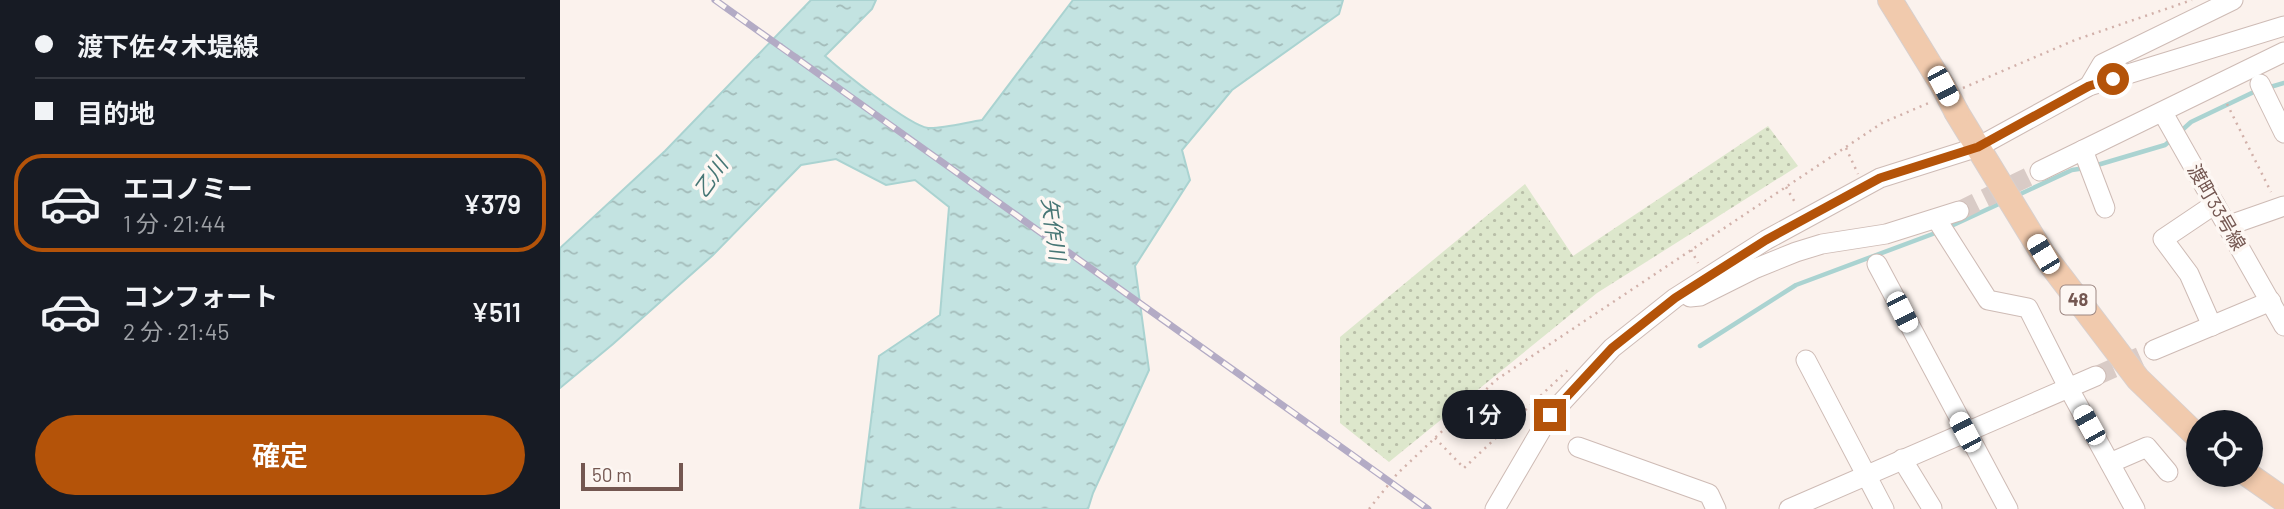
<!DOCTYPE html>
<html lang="ja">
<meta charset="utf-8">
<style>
body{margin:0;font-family:Barlow,"Noto Sans JP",sans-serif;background:#20242c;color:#f1f3f6;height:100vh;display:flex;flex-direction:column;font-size:26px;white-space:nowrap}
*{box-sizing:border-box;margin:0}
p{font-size:23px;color:#9ea1a6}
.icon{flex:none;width:38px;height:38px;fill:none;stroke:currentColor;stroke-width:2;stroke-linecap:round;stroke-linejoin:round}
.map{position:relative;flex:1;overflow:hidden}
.drawer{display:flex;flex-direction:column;background:#171b24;width:560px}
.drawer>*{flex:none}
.hud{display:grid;align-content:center;height:154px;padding:0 35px;background:#171b24}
.tools{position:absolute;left:1626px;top:410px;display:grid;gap:14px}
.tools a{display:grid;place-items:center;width:77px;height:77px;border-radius:50%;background:#171b24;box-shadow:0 4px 10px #0003;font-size:35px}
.scale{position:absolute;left:21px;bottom:18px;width:102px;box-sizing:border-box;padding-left:7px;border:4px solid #745751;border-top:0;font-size:19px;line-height:24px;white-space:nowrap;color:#745751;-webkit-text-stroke:5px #fdf7f3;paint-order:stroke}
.end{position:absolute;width:32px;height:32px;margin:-16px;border:9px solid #b45309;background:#fff;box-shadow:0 0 0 4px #fff}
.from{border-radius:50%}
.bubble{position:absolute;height:49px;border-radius:24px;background:#171b24;box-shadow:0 4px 10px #0003;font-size:23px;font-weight:600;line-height:49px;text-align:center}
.car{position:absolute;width:21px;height:42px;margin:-21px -10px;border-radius:9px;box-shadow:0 0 5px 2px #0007;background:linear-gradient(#fff 24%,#345 0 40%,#fff 0 76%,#345 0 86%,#fff 0)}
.hud b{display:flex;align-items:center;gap:24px;height:66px;font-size:26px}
.hud b+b{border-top:2px solid #363941}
.hud i{width:18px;height:18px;background:#f1f3f6}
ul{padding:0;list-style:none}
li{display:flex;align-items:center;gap:21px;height:98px;margin:0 14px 10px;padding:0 21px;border:4px solid transparent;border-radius:28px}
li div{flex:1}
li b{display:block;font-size:26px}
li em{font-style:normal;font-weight:600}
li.selected{border-color:#b45309}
li>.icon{width:63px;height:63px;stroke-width:1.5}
.primary-button{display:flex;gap:14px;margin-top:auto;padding:14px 35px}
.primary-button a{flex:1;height:80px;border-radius:42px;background:#b45309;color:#fff;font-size:28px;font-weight:600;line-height:80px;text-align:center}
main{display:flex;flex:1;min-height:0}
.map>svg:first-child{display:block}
.park{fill:url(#park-dots)}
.water{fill:url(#water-ripples);stroke:#aad3d1;stroke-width:2}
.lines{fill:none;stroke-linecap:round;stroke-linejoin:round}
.stream{stroke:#aad3d1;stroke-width:4.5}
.minor-tunnel{stroke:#d9cbc6;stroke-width:19;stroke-dasharray:19 10;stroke-linecap:butt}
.minor-casing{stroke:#cebbb5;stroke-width:21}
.major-casing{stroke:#d8d0ce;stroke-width:26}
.path{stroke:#d2b1aa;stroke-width:2.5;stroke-dasharray:2 5;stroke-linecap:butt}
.minor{stroke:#fff;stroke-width:19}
.major{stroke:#f1caad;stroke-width:24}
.rail-casing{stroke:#b3abc5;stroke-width:7}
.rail{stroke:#fdf7f3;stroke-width:4.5;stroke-dasharray:13;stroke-linecap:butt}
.major-bridge-casing{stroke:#d8d0ce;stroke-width:26;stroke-linecap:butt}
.major-bridge{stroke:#f1caad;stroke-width:24}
.route{stroke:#b45309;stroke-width:9}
.labels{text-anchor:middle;stroke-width:7;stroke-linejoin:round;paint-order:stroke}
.shield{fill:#fdf7f3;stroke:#9d8782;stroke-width:2}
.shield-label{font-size:18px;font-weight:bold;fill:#745751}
.street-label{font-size:19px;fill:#745751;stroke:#fdf7f3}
.water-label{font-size:21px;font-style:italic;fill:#467675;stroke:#fdf7f3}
</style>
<main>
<section class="drawer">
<div class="hud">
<b><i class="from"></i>渡下佐々木堤線</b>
<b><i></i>目的地</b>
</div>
<ul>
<li class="selected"><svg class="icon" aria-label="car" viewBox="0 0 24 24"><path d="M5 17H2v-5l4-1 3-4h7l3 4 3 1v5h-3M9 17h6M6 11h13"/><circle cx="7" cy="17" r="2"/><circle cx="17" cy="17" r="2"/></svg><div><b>エコノミー</b><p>1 分 · 21:44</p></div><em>¥379</em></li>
<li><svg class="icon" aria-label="car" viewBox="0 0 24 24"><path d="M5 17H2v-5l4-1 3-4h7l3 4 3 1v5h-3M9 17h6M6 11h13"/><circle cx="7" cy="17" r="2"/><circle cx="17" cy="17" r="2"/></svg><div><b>コンフォート</b><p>2 分 · 21:45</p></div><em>¥511</em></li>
</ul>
<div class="primary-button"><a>確定</a></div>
</section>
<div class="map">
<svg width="1724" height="509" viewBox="0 0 1724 509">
<defs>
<pattern id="park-dots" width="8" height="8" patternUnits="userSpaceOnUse" patternTransform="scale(1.75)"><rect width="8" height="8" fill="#dde7cc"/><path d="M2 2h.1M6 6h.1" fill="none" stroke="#b8bea8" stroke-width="1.8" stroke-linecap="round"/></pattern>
<pattern id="water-ripples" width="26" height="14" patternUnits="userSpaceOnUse" patternTransform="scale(1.75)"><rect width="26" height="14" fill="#c3e3e1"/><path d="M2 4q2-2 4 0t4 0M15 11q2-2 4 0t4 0" fill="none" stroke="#a3bbb9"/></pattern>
</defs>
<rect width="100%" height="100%" fill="#fbf2ed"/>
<!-- park -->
<polygon class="park" points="1208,126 1238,166 1037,293 829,462 780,423 780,337 965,184 1013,256"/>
<!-- water -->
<path class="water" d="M251,0H316L312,9L265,56C282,71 348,125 368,128C382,129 408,122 422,120L513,0H783L779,14L672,90L622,150L630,180L575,266L589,370L533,493L528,509H300L319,356L380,315L389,207L355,180L326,185L276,159L241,165L153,255L53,344L0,388V248L105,151Z"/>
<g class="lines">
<!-- stream -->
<g class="stream">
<polyline points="1707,88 1724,83"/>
<polyline points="1620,132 1631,122 1698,90"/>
<polyline points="1534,166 1605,145 1611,140"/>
<polyline points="1456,196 1512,170 1525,168"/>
<polyline points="1389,227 1441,203"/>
<polyline points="1140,346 1236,285 1378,232"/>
</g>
<!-- minor-tunnel -->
<g class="minor-tunnel">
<polyline points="1399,211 1480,171"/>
<polyline points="1536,376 1594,350"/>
</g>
<defs>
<g id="minor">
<polyline points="1700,84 1724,133"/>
<polyline points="1529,86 1542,64 1673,0"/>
<polyline points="1603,113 1724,326"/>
<polyline points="1523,150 1545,208"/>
<polyline points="1480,171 1724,52"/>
<polyline points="1377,220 1428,300 1468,308 1508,387 1575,509"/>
<polyline points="1667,226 1724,206"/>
<polyline points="1317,264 1448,509"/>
<polyline points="1130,297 1140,296 1194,269 1236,252 1262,244 1326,234 1399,211"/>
<polyline points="1652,326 1629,274 1603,239 1655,204"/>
<polyline points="1594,350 1711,301"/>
<polyline points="1246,360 1324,509"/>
<polyline points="1018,447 1149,494 1156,509"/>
<polyline points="1342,459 1372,508"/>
<polyline points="1550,463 1587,447 1608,472"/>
<polyline points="935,509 990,415 1052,348 1115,298 1206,240 1320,178 1418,147 1529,86 1724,26"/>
<polyline points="1229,509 1536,376"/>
</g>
<g id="major">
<polyline points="1330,0 1383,86"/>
<polyline points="1397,113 1483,254 1578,379 1638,437"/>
<polyline points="1687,474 1724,500"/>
</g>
</defs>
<!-- minor casing -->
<use href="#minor" class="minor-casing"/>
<!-- major casing -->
<use href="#major" class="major-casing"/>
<!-- path -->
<g class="path">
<polyline points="1403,88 1515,40 1632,0"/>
<polyline points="1667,104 1711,192"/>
<polyline points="1286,148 1298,174"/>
<polyline points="1226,187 1236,204"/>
<polyline points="1131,250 1138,263"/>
<polyline points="875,438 904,468 1011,367"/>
<polyline points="809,509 837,474 936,380 1322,123 1371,102"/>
</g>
<!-- minor -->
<use href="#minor" class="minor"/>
<!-- major -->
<use href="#major" class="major"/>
<defs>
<polyline id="rail" points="155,0 868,509"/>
</defs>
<!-- rail casing -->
<use href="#rail" class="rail-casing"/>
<!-- rail -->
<use href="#rail" class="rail"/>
<defs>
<polyline id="major-bridge" points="1383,86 1397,113"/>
</defs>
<!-- major-bridge casing -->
<use href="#major-bridge" class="major-bridge-casing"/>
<!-- major-bridge -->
<use href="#major-bridge" class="major-bridge"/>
</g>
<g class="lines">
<!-- route -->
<polyline class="route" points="990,415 1052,348 1115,298 1206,240 1320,178 1418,147 1529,86 1553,79"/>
</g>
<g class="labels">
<!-- shield labels -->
<rect class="shield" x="1500.5" y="285.5" width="35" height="29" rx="5"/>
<g class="shield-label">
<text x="1518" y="306">48</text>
</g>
<!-- street labels -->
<g class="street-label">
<text transform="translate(1657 207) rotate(60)" y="7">渡町33号線</text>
</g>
<!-- water labels -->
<g class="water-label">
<text transform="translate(151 178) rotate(-55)" y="7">乙川</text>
<text transform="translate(493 229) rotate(82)" y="7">矢作川</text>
</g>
</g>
</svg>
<div class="tools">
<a><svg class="icon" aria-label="locate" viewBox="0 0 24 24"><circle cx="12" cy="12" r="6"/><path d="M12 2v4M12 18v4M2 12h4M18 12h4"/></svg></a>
</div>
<div class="scale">50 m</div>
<i class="end from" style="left:1553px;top:79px"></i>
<i class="end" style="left:990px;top:415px"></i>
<div class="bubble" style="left:882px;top:390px;width:84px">1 分</div>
<i class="car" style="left:1383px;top:86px;rotate:152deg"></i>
<i class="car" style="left:1483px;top:254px;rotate:329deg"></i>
<i class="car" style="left:1342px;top:312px;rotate:153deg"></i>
<i class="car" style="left:1529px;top:425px;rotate:331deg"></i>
<i class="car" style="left:1405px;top:432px;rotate:332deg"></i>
</div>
</main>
